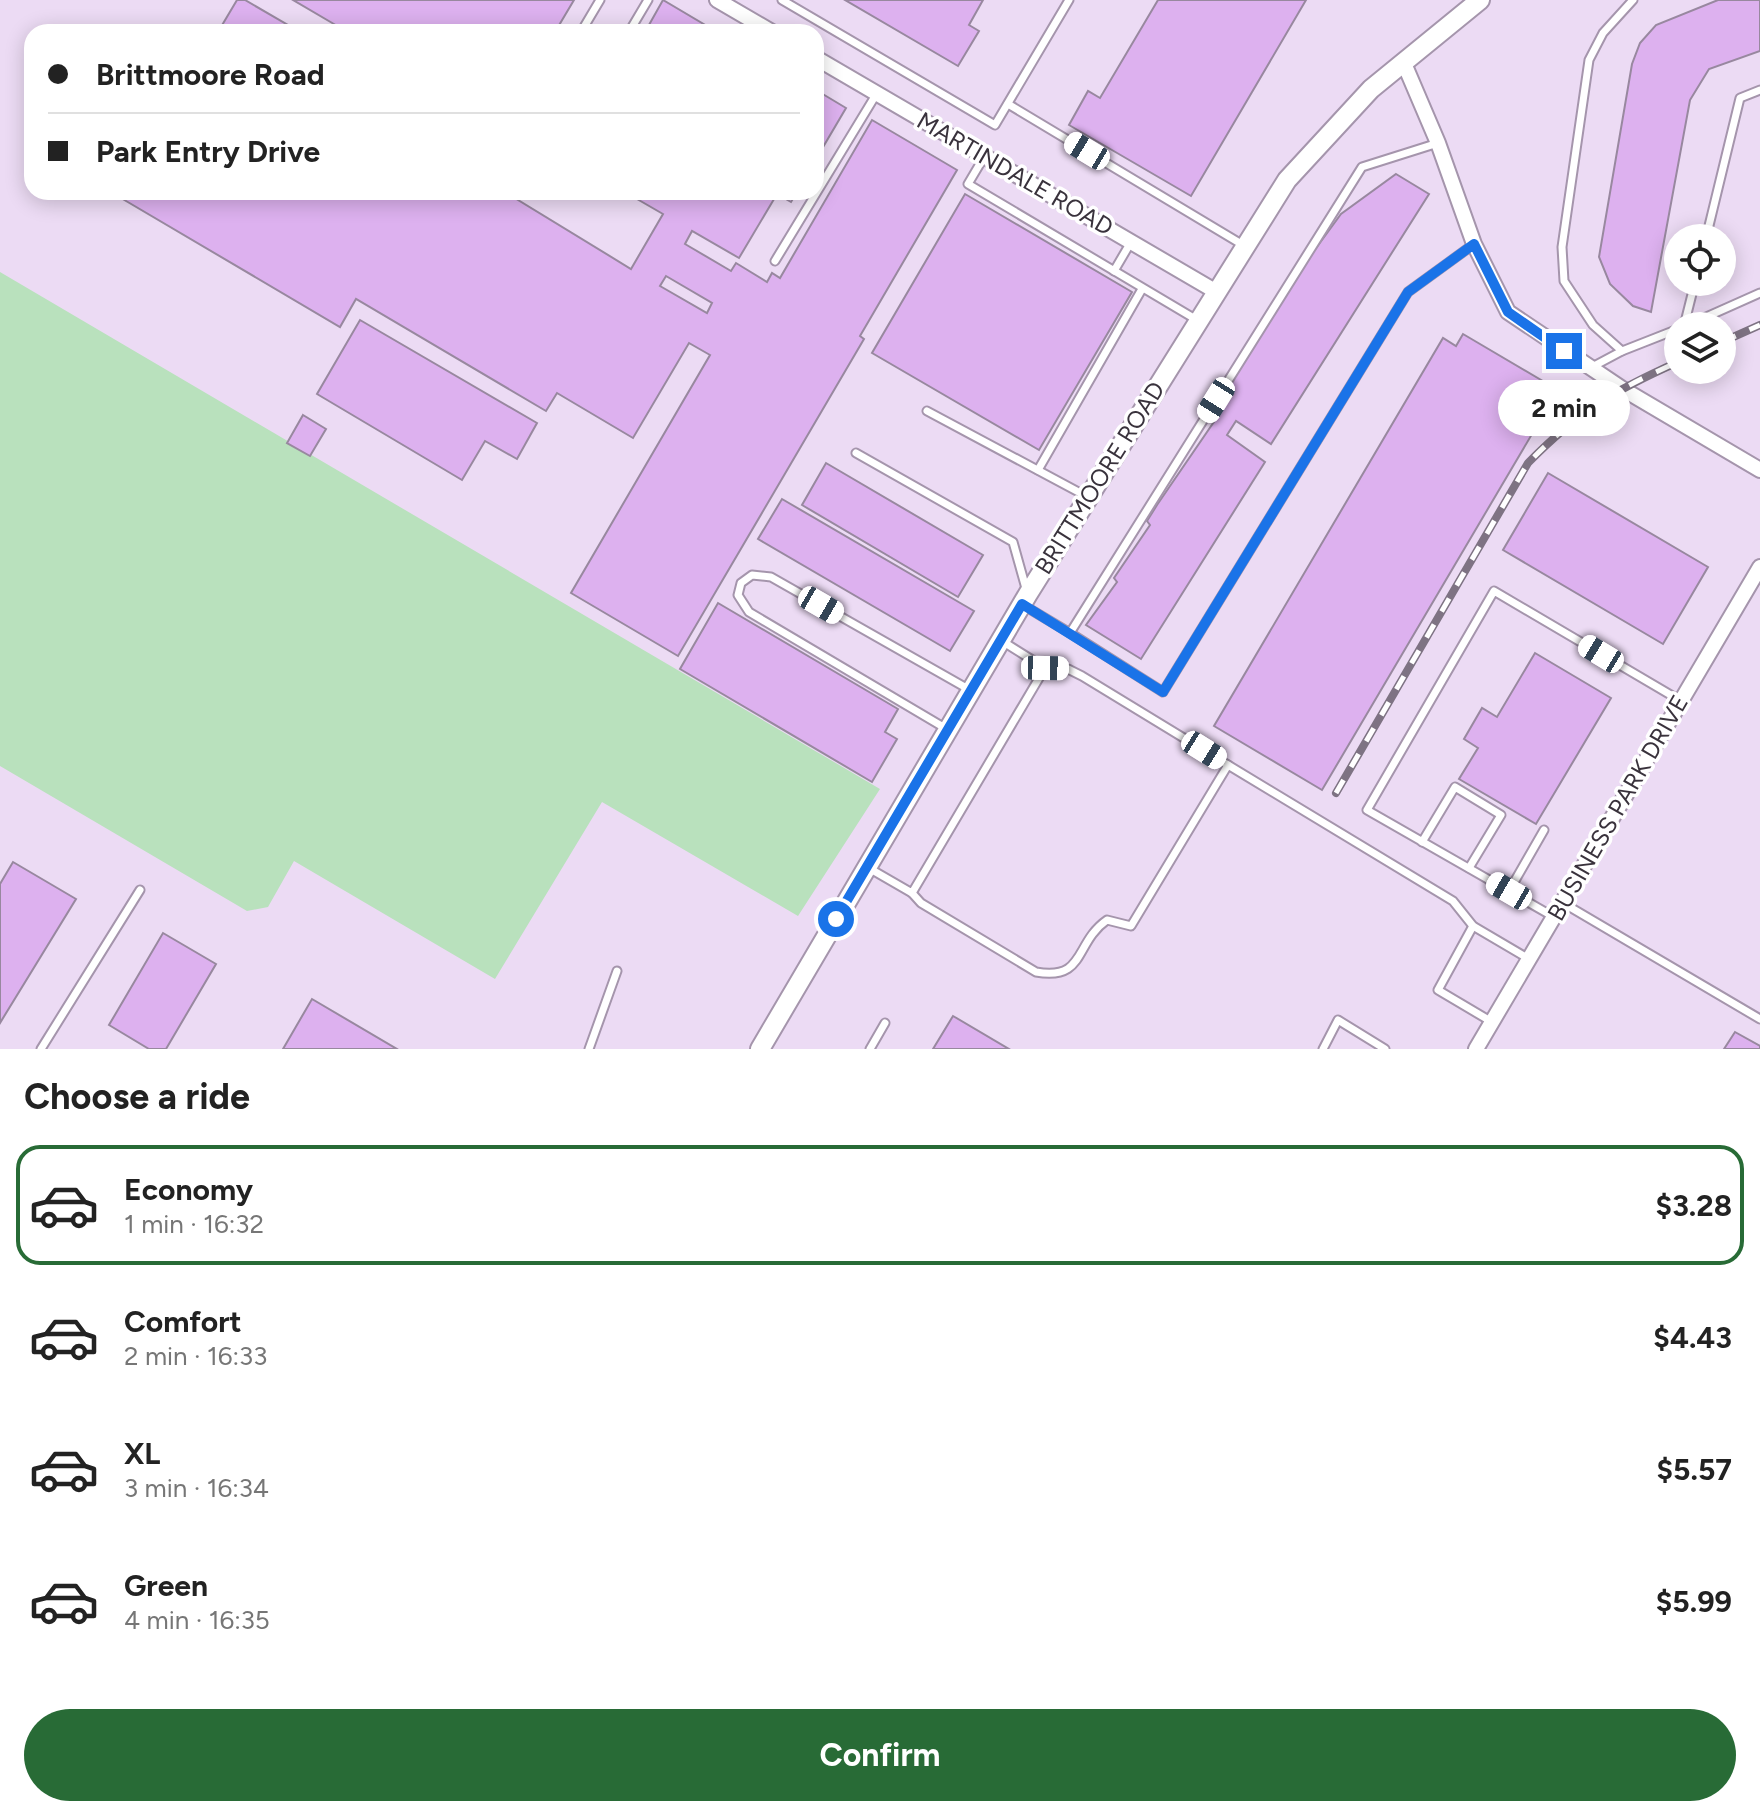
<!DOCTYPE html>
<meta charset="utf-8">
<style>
body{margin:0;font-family:Figtree,sans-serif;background:#f6f6f6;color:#222;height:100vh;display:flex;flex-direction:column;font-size:30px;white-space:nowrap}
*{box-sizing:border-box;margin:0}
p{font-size:26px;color:#767676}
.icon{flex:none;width:44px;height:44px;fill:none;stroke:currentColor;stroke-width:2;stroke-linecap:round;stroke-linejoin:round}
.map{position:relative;height:1049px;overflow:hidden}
.details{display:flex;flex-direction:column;background:#fff;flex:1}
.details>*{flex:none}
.hud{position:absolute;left:24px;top:24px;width:800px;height:176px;border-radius:24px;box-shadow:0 4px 20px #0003;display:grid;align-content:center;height:176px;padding:0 24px;background:#fff}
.buttons{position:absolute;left:1664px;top:224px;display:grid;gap:16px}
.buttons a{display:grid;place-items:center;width:72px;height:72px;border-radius:50%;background:#fff;box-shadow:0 4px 20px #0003;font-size:40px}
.end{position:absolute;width:36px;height:36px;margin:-18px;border:10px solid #1a73e8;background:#fff;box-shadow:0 0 0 4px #fff}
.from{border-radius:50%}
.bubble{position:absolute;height:56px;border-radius:28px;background:#fff;box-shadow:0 4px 20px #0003;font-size:26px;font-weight:700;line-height:56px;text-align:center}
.car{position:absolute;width:24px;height:48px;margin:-24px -12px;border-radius:10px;box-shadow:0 0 6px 2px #0007;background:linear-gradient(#fff 24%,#345 0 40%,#fff 0 76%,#345 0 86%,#fff 0)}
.hud b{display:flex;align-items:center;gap:28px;height:76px;font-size:30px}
.hud b+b{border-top:2px solid #e0e0e0}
.hud i{width:20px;height:20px;background:#222}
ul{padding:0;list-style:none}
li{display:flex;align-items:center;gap:24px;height:120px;margin:0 16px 12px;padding:0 8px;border:4px solid transparent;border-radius:24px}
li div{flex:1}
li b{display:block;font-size:30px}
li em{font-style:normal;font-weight:700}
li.active{border-color:#286b36}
li>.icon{width:72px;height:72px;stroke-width:1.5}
h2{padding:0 24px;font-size:36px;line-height:96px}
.cta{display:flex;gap:16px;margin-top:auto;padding:16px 24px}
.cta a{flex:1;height:92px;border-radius:48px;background:#286b36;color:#fff;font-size:32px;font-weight:700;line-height:92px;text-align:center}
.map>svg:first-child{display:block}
.green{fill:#b9e1bd}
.building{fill:#ddb1ef;stroke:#98889f;stroke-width:2;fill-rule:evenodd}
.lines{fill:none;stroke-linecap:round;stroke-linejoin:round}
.lane-casing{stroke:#a595ac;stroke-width:11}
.street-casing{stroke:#a595ac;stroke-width:18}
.secondary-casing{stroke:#a595ac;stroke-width:22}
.lane{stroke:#fff;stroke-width:7}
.street{stroke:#fff;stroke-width:14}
.secondary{stroke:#fff;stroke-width:18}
.rail-casing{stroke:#7e7383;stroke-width:8}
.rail{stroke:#fff;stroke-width:5;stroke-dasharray:15;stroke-linecap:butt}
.route{stroke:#1a73e8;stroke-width:10}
.labels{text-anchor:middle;stroke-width:7;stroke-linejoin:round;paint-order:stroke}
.street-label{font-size:24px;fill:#39323c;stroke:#fff}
</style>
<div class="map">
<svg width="1760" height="1049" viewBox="0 0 1760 1049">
<rect width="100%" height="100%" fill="#ecdbf4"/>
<!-- green -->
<polygon class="green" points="0,272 880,789 798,916 602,802 495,979 294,861 268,907 247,911 0,766"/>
<!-- building -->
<g class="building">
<polygon points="237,0 245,0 300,32 218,32"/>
<polygon points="293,0 574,0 555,32 336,32 339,27"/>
<polygon points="663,0 717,32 645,32"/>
<polygon points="845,0 983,0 969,25 979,31 958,66"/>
<polygon points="1158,0 1306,0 1191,196 1069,125 1088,91 1100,98"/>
<polygon points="1718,0 1760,0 1760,51 1709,69 1690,100 1651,312 1633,306 1610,284 1599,257 1632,64 1640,43 1656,25"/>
<polygon points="816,90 846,108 816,159"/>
<path d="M872,120L957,170L860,336L864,339L678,656L571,593L710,355L689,343L633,438L557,393L546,411L356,299L340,327L121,198L125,192H505L631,269L663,214L625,192H797L791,202L777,194L739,258L692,231L685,244L731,271L736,263L767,282L772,273L780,278ZM666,276L712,303L707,313L660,286Z"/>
<polygon points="1396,174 1429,194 1271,444 1236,421 1227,435 1265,462 1141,659 1086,625 1117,582 1114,578 1150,525 1147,521 1157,505 1233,394 1226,390 1311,255 1341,214"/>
<polygon points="965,194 1132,292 1039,450 872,353"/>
<polygon points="360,320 537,423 517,459 485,441 462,480 317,394"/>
<polygon points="1463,334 1558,390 1322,790 1214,726 1443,338 1456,346"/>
<polygon points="303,415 326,429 310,456 287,443"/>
<polygon points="826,463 983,555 958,597 802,505"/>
<polygon points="1548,473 1708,567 1663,644 1503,550"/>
<polygon points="782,499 974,611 950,651 758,539"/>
<polygon points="718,603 898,709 885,732 897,739 872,782 680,669"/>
<polygon points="1535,653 1611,698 1536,824 1459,779 1478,748 1464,739 1482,708 1497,717"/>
<polygon points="13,862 76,899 0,1023 0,884"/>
<polygon points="163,933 216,964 166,1049 149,1049 109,1025"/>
<polygon points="312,999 397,1049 283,1049"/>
<polygon points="953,1016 1009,1049 933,1049"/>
<polygon points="1735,1032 1760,1046 1760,1049 1724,1049"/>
</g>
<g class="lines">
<defs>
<g id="lane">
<polyline points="782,0 995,125 1069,0"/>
<polyline points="1633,0 1603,33 1589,60 1562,247 1564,281 1593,325 1622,351 1678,329"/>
<polyline points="581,32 600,0"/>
<polyline points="629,32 648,0"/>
<polyline points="1008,104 1243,245"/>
<polyline points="1438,143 1362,167 1070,633 1163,692 1408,292 1474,244"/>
<polyline points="984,157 968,184 1197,320"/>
<polyline points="1706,238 1740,98 1760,90"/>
<polyline points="775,261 877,93"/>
<polyline points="1114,271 1131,242"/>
<polyline points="1684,326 1695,282"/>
<polyline points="1686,326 1760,293"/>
<polyline points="1592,367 1622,351"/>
<polyline points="927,411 1086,496"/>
<polyline points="856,453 1013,542 1027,592"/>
<polyline points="1038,470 1142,289"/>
<polyline points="1023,605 1070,633"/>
<polyline points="945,728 749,612 738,595 741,583 752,575 771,577 970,690"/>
<polyline points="1228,765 1453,901 1473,926 1529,959"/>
<polyline points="1422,842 1455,787 1501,815 1469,868"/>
<polyline points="867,867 912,893 1045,668 1002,641"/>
<polyline points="1509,891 1544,830"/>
<path d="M912,893L921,903L1036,972C1086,981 1074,943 1107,920L1131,926L1228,765L1082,676L1068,669L1045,668"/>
<polyline points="1563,903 1760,1019"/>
<polyline points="1554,917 1367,810 1494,591 1681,701"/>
<polyline points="1473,926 1438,990 1492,1022"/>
<polyline points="41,1049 140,890"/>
<polyline points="589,1049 617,971"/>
<polyline points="870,1049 885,1023"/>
<polyline points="1323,1049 1338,1020 1385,1049"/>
</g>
<g id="street">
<polyline points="717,0 772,32"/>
<polyline points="816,58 1215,291"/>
<polyline points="1403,61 1438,143 1474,244 1508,312 1621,388 1760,470"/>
<polyline points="1476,1049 1760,567"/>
</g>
<polyline id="secondary" points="760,1049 1028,594 1287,180 1371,89 1480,0"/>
</defs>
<!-- lane casing -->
<use href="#lane" class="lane-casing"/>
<!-- street casing -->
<use href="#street" class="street-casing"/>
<!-- secondary casing -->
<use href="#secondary" class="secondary-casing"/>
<!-- lane -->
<use href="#lane" class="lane"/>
<!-- street -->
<use href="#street" class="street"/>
<!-- secondary -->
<use href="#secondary" class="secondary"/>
<defs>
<g id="rail">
<polyline points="1722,342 1760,325"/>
<path d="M1336,793L1528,463C1579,411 1613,391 1678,362"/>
</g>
</defs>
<!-- rail casing -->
<use href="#rail" class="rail-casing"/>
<!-- rail -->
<use href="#rail" class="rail"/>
</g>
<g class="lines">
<!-- route -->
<polyline class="route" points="836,919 1022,604 1163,692 1408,292 1474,244 1508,312 1564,351"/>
</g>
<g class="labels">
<!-- street labels -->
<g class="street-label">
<text transform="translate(1015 174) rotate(30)" y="8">MARTINDALE ROAD</text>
<text transform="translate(1100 478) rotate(-58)" y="8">BRITTMOORE ROAD</text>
<text transform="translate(1618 808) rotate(-60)" y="8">BUSINESS PARK DRIVE</text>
</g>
</g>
</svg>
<div class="buttons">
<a><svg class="icon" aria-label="locate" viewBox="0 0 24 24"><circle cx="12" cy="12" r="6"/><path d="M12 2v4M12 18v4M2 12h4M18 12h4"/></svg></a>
<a><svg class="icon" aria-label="layers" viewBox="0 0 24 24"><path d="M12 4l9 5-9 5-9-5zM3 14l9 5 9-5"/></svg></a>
</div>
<i class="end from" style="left:836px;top:919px"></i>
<i class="end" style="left:1564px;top:351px"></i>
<div class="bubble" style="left:1498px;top:380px;width:132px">2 min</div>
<i class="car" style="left:1087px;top:151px;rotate:301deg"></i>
<i class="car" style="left:1216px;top:400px;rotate:212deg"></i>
<i class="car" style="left:821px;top:605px;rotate:120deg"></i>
<i class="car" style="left:1601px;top:654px;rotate:301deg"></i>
<i class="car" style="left:1045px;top:668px;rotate:91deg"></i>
<i class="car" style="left:1204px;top:750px;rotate:122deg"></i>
<i class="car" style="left:1509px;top:891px;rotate:300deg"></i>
<div class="hud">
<b><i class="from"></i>Brittmoore Road</b>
<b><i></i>Park Entry Drive</b>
</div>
</div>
<section class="details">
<h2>Choose a ride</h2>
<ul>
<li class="active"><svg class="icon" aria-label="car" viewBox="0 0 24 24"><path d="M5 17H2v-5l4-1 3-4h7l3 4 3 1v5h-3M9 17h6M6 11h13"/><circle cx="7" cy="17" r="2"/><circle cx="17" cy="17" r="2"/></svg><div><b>Economy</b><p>1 min · 16:32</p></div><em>$3.28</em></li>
<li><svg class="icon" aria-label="car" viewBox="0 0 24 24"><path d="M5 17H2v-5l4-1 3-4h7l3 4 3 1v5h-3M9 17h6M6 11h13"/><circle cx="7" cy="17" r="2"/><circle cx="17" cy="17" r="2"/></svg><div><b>Comfort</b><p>2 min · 16:33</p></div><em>$4.43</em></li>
<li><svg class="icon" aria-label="car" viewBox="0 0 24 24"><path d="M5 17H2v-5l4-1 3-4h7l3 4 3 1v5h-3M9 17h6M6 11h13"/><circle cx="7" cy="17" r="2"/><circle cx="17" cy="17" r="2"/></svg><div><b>XL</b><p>3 min · 16:34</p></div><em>$5.57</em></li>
<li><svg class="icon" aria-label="car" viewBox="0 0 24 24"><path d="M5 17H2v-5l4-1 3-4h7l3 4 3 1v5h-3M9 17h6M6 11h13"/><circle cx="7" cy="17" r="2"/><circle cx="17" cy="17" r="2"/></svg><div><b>Green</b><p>4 min · 16:35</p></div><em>$5.99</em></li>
</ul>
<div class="cta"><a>Confirm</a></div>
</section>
